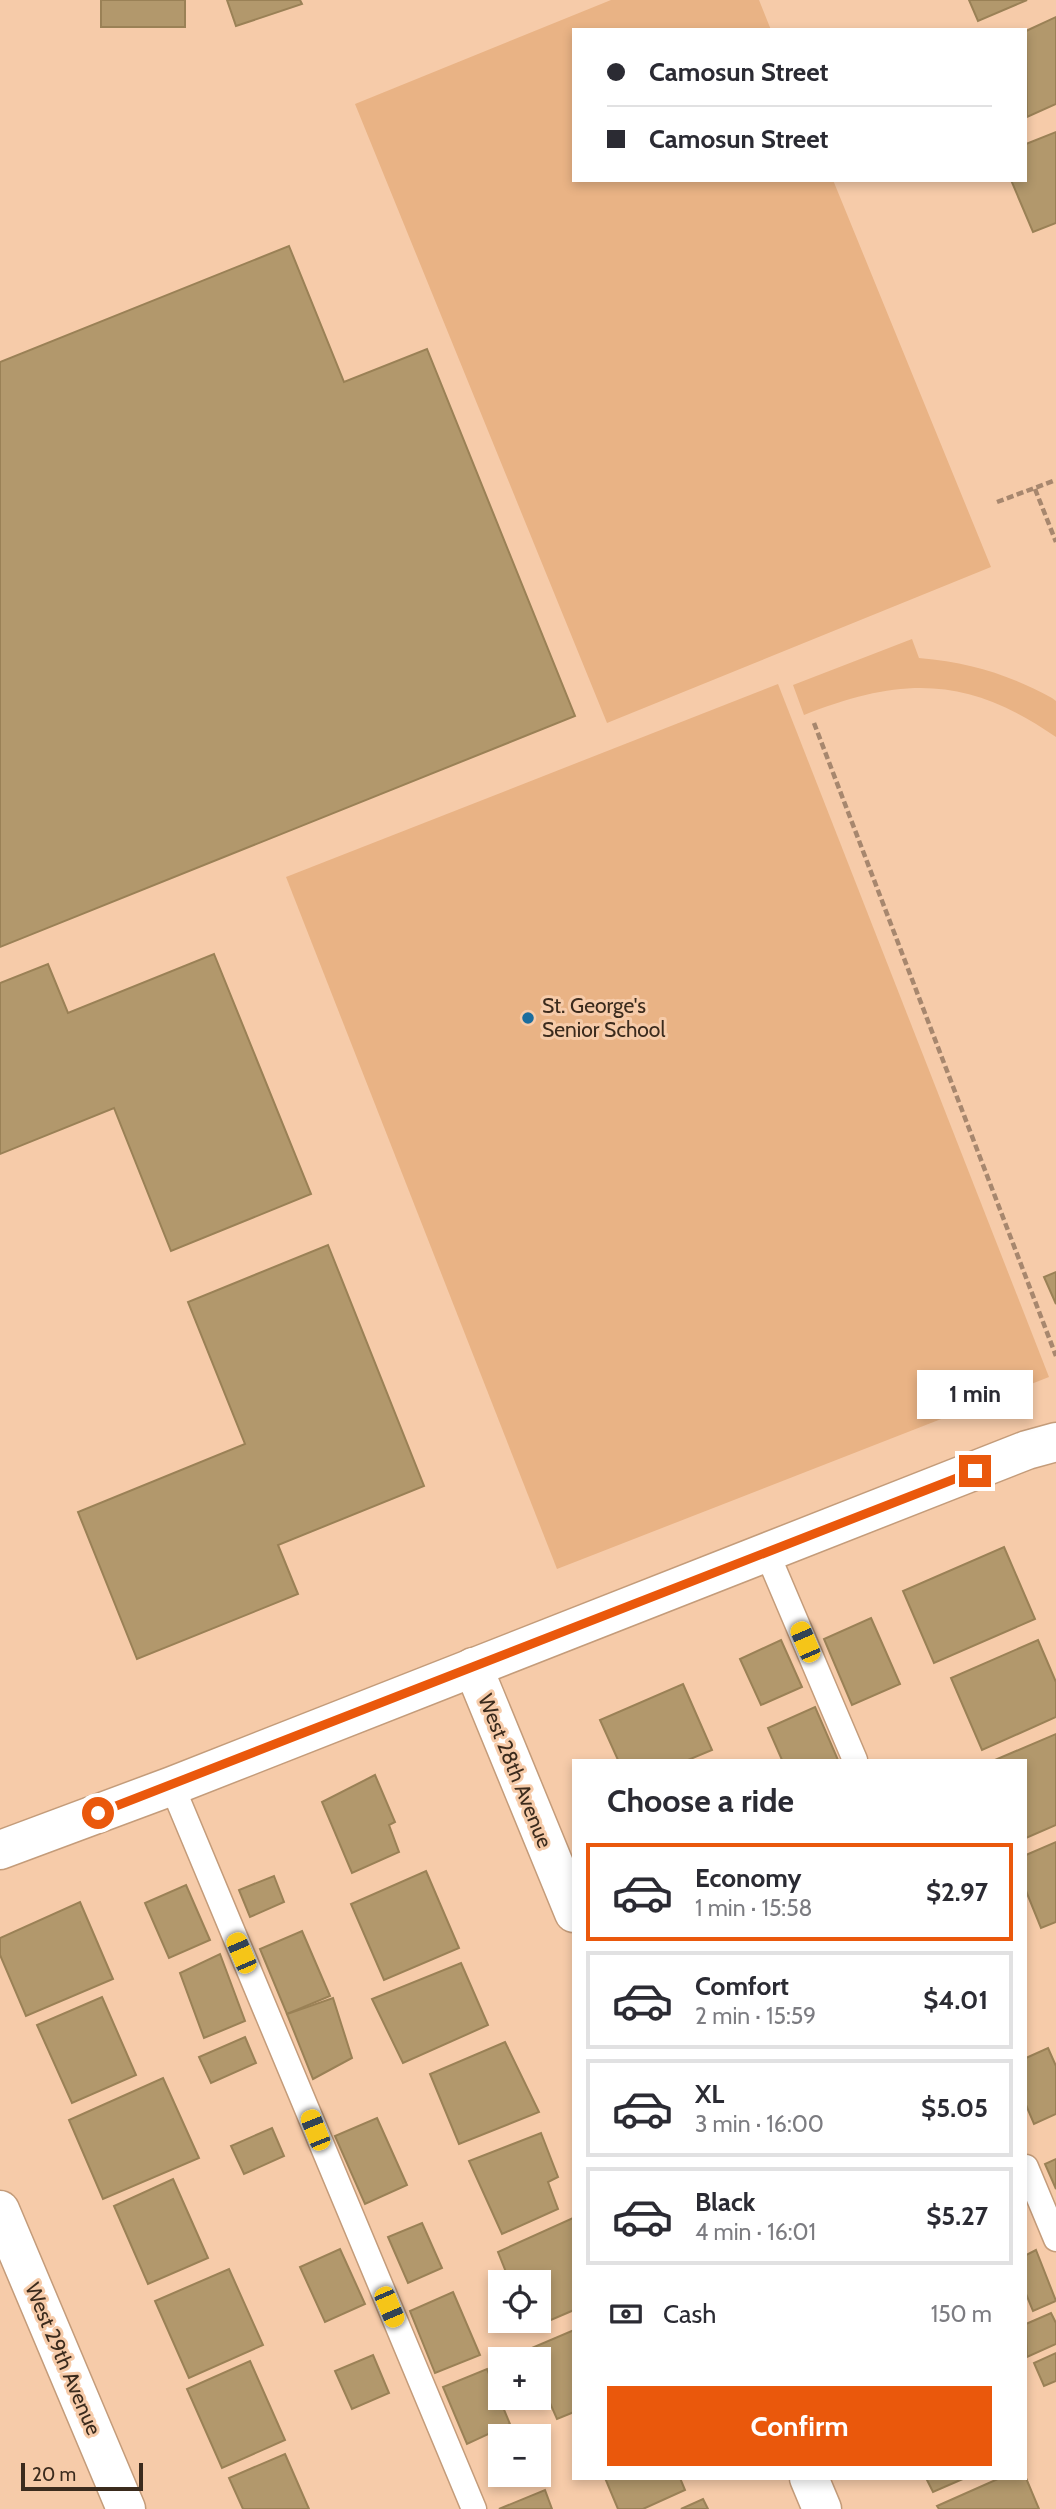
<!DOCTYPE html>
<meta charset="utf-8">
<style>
body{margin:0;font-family:Cabin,sans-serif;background:#f2f2f3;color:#2b2b33;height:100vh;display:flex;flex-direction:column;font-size:26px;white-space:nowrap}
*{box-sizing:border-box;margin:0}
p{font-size:23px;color:#7c7c81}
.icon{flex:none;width:38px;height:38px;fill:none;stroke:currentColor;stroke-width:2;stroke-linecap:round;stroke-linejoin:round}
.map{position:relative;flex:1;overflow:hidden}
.details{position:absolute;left:572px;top:1759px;width:455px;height:721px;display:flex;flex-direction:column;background:#fff;border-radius:0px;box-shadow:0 4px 10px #0003}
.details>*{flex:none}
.hud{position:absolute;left:572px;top:28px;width:455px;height:154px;border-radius:0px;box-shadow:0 4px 10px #0003;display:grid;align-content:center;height:154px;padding:0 35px;background:#fff}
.fabs{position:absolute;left:488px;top:2270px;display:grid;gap:14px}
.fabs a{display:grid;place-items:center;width:63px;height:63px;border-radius:0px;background:#fff;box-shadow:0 4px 10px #0003;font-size:35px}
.scale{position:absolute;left:21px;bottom:18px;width:122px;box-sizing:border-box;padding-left:7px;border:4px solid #3b2b1d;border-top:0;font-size:19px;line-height:24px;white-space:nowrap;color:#3b2b1d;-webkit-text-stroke:5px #f6cba9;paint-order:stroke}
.end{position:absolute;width:32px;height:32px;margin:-16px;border:9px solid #ea580c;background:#fff;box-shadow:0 0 0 4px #fff}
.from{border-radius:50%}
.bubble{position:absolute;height:49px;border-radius:0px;background:#fff;box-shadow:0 4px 10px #0003;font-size:23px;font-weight:800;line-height:49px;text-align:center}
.car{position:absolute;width:21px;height:42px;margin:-21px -10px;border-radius:9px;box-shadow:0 0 5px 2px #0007;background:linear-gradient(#f5c518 24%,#345 0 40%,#f5c518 0 76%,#345 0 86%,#f5c518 0)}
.hud b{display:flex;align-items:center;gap:24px;height:66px;font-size:26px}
.hud b+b{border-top:2px solid #e1e1e2}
.hud i{width:18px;height:18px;background:#2b2b33}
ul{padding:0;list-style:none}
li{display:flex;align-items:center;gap:21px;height:98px;margin:0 14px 10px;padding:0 21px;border:4px solid #e1e1e2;border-radius:0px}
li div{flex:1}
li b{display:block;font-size:26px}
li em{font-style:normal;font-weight:800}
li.on{border-color:#ea580c}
li>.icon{width:63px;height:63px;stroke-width:1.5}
h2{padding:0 35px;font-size:32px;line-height:84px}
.pay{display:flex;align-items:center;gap:18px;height:77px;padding:0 35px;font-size:26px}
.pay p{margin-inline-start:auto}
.button{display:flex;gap:14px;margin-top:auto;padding:14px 35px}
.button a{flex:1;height:80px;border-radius:0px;background:#ea580c;color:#fff;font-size:28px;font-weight:800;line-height:80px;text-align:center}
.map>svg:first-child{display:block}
.green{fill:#e9b385}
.building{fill:#b2986c;stroke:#9a8156;stroke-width:2}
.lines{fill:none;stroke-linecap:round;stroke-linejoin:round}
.service-casing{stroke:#c49c7a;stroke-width:27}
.minor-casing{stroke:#c49c7a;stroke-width:41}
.path{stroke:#a7876e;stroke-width:4.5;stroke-dasharray:7 3.5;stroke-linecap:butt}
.service{stroke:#fff;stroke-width:24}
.minor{stroke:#fff;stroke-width:38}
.route{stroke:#ea580c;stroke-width:9}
.poi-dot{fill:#1b6d9e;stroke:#f6cba9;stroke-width:2.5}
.labels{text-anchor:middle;stroke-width:6;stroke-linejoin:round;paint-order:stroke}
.poi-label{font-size:21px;fill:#3b2b1d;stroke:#f6cba9;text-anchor:start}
.street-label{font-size:21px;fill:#3b2b1d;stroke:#f6cba9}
</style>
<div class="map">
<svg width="1056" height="2509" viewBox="0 0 1056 2509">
<rect width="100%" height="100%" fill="#f6cba9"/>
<!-- green -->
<g class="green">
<polygon points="611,0 759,0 771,30 574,30 574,180 833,180 991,567 607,723 355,104"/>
<path d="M912,639L919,658C971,663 1005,673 1052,698L1056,701V737C968,676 903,676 804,715L793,685Z"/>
<polygon points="778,684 1049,1377 557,1569 286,877"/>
</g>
<!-- building -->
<g class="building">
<rect x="101" y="0" width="84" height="27"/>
<polygon points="227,0 300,0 302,4 236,26"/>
<polygon points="969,0 1027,0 978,21"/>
<polygon points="1056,17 1056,104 1027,117 1026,31"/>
<polygon points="1056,132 1056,223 1033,232 1011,180 1026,180 1026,144"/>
<polygon points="289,246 344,382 427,349 575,716 0,947 0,362"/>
<polygon points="214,954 311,1194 171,1251 114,1108 0,1154 0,983 48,964 68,1013"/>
<polygon points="328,1245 424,1486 278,1545 298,1594 137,1659 78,1512 245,1444 188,1302"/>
<polygon points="1056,1272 1056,1304 1044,1277"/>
<polygon points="1004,1547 1035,1619 934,1663 903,1591"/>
<polygon points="871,1618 900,1684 852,1705 824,1639"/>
<polygon points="781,1640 802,1687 761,1705 740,1659"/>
<polygon points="1038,1640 1056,1682 1056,1717 982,1750 951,1678"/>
<polygon points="683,1684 712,1750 688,1760 618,1760 600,1720"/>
<polygon points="815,1707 838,1760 782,1760 768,1728"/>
<polygon points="1056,1734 1056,1825 1026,1838 1026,1760 995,1760"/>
<polygon points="375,1775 395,1822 389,1825 399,1852 352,1873 322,1802"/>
<polygon points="1056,1842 1056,1922 1041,1928 1026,1891 1026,1855"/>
<polygon points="426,1871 459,1948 384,1980 351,1904"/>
<polygon points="274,1876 284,1902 250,1917 239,1890"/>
<polygon points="186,1885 210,1940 169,1958 145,1903"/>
<polygon points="80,1902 113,1979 26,2016 0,1955 0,1938"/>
<polygon points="302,1931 330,1996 287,2014 260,1949"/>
<polygon points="220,1954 245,2021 204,2038 180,1973"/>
<polygon points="461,1963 488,2025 403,2063 372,1999"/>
<polygon points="102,1997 136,2075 72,2103 37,2025"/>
<polygon points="333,1998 352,2058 313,2079 287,2014"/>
<polygon points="245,2037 256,2063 211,2083 199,2057"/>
<polygon points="505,2042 539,2112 459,2144 430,2074"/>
<polygon points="1048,2048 1056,2066 1056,2114 1034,2124 1026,2105 1026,2058"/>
<polygon points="163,2078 199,2158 103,2199 69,2120"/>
<polygon points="377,2118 407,2185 365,2204 335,2136"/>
<polygon points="272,2128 284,2156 244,2174 231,2146"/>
<polygon points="541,2133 558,2177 548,2182 558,2209 502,2234 469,2161"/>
<polygon points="1056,2159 1056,2189 1045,2164"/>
<polygon points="173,2179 208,2258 148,2284 114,2206"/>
<polygon points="573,2218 574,2310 530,2329 526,2320 539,2320 539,2282 510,2282 498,2252"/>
<polygon points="422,2223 442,2268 408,2283 388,2237"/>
<polygon points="340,2249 365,2304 325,2322 300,2267"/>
<polygon points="1036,2250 1056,2301 1033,2311 1026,2294 1026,2255"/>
<polygon points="229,2269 263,2345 189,2378 155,2301"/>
<polygon points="453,2292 480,2355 435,2373 410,2311"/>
<polygon points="1051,2313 1056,2323 1056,2344 1027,2357 1026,2324"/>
<polygon points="574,2330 574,2412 557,2419 539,2378 539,2359 531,2359 527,2350"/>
<polygon points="1056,2353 1056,2381 1044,2386 1034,2363"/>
<polygon points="373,2355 389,2393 352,2409 335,2371"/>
<polygon points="250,2361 285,2440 222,2468 187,2389"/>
<polygon points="487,2369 510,2424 467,2444 443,2387"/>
<polygon points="285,2454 309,2509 243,2509 229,2478"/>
<polygon points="605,2478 680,2478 685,2490 643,2509 618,2509"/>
<polygon points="926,2478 965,2478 933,2492"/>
<polygon points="1000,2478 1026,2478 1039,2509 939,2509 937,2506"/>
<polygon points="545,2490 552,2509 499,2509"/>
<polygon points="703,2499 708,2509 681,2509"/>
</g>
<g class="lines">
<defs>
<g id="service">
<polyline points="767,1553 855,1760"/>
<polyline points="172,1786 474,2509"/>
<polyline points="1026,2167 1056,2239"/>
</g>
<g id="minor">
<polyline points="473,1667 574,1913"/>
<polyline points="0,1850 172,1786 1027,1450 1056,1442"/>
<polyline points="0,2210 126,2509"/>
<polyline points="809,2478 822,2509"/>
</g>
</defs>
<!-- service casing -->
<use href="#service" class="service-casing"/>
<!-- minor casing -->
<use href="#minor" class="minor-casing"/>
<!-- path -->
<g class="path">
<polyline points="1035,489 1056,542"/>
<polyline points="997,502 1056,480"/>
<polyline points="814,723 1056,1356"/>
</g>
<!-- service -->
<use href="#service" class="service"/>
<!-- minor -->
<use href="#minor" class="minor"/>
</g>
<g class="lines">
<!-- route -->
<polyline class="route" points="98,1813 975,1471"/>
</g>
<!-- markers -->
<circle class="poi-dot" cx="528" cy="1018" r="7"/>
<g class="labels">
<!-- poi labels -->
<g class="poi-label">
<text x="542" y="1013">St. George's<tspan x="542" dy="24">Senior School</tspan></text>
</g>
<!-- street labels -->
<g class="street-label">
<text transform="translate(515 1771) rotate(68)" y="7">West 28th Avenue</text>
<text transform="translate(63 2359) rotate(67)" y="7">West 29th Avenue</text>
</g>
</g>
</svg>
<div class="fabs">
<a><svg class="icon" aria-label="locate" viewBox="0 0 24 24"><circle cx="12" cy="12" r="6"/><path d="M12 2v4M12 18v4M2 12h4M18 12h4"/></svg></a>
<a>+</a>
<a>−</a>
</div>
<div class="scale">20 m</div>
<i class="end from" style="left:98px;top:1813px"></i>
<i class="end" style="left:975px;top:1471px"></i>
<div class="bubble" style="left:917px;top:1370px;width:116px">1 min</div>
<i class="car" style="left:805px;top:1642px;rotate:337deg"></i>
<i class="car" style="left:241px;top:1953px;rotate:337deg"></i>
<i class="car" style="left:315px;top:2130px;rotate:338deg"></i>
<i class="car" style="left:389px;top:2307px;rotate:157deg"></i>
<div class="hud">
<b><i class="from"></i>Camosun Street</b>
<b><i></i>Camosun Street</b>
</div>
<section class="details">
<h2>Choose a ride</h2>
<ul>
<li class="on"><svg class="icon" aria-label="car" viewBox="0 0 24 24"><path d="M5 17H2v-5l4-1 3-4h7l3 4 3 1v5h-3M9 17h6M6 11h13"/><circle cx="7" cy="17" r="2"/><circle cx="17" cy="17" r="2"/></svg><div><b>Economy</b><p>1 min · 15:58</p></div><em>$2.97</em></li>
<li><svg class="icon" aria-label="car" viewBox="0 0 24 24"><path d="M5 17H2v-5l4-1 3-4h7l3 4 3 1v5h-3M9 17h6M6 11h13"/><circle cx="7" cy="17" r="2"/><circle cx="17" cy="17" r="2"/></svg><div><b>Comfort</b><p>2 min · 15:59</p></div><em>$4.01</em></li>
<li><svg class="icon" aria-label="car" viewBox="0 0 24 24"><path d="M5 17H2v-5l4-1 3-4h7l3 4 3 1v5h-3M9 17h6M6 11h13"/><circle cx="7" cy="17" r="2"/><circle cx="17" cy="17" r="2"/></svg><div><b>XL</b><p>3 min · 16:00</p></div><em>$5.05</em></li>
<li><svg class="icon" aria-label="car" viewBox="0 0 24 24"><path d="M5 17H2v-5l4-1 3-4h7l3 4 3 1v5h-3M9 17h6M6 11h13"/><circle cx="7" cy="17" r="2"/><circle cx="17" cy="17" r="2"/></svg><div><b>Black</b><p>4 min · 16:01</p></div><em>$5.27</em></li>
</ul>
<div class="pay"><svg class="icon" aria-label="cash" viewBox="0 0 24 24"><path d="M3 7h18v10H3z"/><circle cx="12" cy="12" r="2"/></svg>Cash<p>150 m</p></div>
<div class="button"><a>Confirm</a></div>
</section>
</div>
